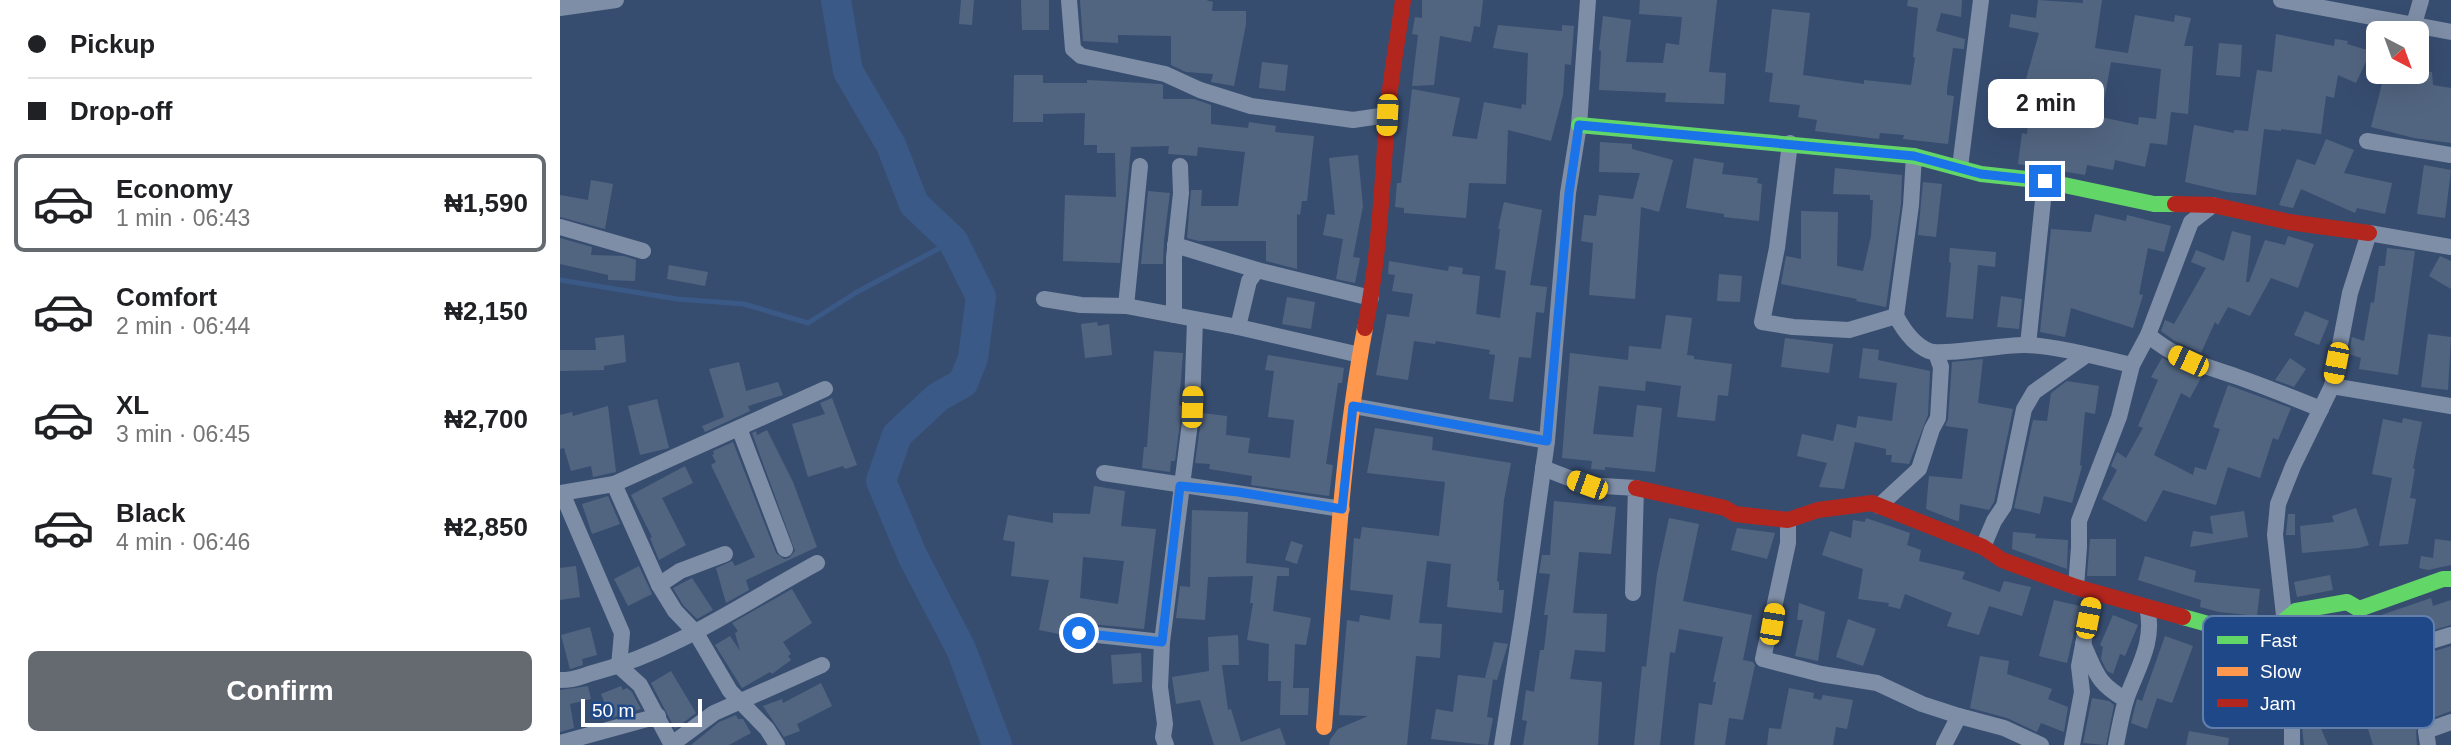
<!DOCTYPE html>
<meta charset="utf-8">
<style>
body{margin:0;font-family:Helvetica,sans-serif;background:#f6f6f6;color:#202124;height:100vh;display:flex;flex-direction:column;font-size:26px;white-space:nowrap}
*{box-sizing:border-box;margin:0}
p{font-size:23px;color:#757577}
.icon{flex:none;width:38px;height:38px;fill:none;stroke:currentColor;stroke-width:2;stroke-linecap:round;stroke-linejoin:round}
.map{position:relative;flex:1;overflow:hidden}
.panel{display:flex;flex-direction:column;background:#fff;width:560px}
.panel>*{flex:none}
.banner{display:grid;align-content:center;height:154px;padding:0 28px;background:#fff}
.needle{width:46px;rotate:139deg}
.controls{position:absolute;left:1806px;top:21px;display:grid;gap:14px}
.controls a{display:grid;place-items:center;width:63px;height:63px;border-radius:10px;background:#fff;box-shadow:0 7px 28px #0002;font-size:35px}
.scale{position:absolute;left:21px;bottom:18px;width:121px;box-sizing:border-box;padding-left:7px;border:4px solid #fff;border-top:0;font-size:19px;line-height:24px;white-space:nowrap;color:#fff;-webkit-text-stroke:5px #1f4888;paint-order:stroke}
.end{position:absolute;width:32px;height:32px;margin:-16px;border:9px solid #1a73e8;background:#fff;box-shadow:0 0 0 4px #fff}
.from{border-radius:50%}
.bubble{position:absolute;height:49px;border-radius:10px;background:#fff;box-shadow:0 7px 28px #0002;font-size:23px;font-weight:700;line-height:49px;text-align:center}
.car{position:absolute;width:21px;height:42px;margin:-21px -10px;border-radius:9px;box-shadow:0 0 5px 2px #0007;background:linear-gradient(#f5c518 24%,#345 0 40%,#f5c518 0 76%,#345 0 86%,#f5c518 0)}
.banner b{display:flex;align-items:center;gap:24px;height:66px;font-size:26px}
.banner b+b{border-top:2px solid #e0e0e0}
.banner i{width:18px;height:18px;background:#202124}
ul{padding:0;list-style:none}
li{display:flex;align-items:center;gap:21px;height:98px;margin:0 14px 10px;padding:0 14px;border:4px solid transparent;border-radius:10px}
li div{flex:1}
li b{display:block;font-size:26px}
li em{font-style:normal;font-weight:700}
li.current{border-color:#656970}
li>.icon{width:63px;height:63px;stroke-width:1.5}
.action{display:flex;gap:14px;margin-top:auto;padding:14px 28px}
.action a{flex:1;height:80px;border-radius:10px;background:#656970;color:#fff;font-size:28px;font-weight:700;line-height:80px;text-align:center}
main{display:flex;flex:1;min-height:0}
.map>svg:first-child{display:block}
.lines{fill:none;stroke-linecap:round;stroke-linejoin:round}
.stream{stroke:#3b5986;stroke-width:5}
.river{stroke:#3b5986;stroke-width:30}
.building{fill:#526580;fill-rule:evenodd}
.street{stroke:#7e8ea6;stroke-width:16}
.fast{stroke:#63d668;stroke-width:16}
.slow{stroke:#ff974d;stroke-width:16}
.jam{stroke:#b3261e;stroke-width:16}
.route{stroke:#1a73e8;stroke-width:9}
.key{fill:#1f4888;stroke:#627fac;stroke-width:2}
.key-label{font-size:19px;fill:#fff}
</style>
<main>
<section class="panel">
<div class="banner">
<b><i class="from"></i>Pickup</b>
<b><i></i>Drop-off</b>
</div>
<ul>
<li class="current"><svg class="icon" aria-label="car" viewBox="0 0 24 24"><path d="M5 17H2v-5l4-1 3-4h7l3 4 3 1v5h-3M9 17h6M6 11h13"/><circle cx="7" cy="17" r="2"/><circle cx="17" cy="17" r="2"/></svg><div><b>Economy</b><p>1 min · 06:43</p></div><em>₦1,590</em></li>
<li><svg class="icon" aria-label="car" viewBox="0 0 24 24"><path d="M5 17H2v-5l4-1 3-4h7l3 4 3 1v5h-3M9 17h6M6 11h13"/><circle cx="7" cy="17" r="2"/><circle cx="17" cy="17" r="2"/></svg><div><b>Comfort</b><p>2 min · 06:44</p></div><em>₦2,150</em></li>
<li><svg class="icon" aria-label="car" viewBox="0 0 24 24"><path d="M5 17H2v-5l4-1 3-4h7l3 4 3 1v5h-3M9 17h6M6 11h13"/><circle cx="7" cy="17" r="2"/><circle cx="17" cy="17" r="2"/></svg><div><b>XL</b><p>3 min · 06:45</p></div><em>₦2,700</em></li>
<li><svg class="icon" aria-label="car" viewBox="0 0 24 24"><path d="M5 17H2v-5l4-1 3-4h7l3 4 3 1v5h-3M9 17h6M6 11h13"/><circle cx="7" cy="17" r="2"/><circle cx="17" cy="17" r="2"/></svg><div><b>Black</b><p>4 min · 06:46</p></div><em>₦2,850</em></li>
</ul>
<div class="action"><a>Confirm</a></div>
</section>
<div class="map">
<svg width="1891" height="745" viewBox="0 0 1891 745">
<rect width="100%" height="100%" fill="#374d70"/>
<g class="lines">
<!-- stream -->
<polyline class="stream" points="0,280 117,299 184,304 248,323 297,292 393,241"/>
<!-- river -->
<polyline class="river" points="276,0 288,71 331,145 354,204 393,241 421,297 413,358 403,383 378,397 337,435 321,481 353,557 401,649 437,745"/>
</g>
<!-- building -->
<g class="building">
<polygon points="401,0 414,0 412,25 399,24"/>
<polygon points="461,0 489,0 489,30 462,30"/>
<polygon points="520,0 646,0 653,2 652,11 686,11 686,24 674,86 651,82 653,74 626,72 611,65 611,36 558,35 558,43 523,41"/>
<polygon points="862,0 923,0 920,27 914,26 911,42 880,36 874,85 852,86 858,35 852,34 855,17 862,18"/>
<polygon points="1080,0 1157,0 1149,72 1166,73 1164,104 1105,102 1106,93 1039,90 1041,51 1039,50 1043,16 1071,20 1066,62 1103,63 1106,43 1119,45 1122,17 1079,14"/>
<polygon points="1348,0 1402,0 1401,17 1381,13 1376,31 1405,39 1404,49 1393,48 1387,89 1387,95 1394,96 1388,144 1343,139 1344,135 1320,133 1319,139 1255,131 1257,120 1238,117 1240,105 1209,102 1213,73 1205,72 1212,9 1250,13 1243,75 1304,84 1304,80 1351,85 1355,58 1353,57 1358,8 1347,6"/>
<path d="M1478,0L1523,3V0H1542L1535,48L1568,53L1575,15L1614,22L1615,15L1631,18L1624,46H1633L1628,114L1611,112L1607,145L1590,143L1585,167L1555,160L1553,170L1527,165L1525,175L1458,164L1462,133L1467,134L1471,88L1464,86L1479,33L1449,27L1451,14L1476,18ZM1551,62L1601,69L1596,119L1579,117L1578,125L1541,117Z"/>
<polygon points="938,25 1002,31 1002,25 1014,26 1011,65 1005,64 1003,95 991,141 948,130 946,184 909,183 906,218 844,213 844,208 835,207 837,183 841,183 852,89 900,98 892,136 917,139 924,102 961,109 962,104 966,105 968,53 933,48"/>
<polygon points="1716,34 1774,46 1775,39 1788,41 1787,44 1811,51 1796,83 1778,75 1774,98 1766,96 1761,134 1721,129 1721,131 1704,129 1696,195 1667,192 1625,182 1634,125 1674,133 1674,130 1688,131 1697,70 1712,72"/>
<polygon points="1659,43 1682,45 1680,77 1656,75"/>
<polygon points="702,62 728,65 725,91 699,88"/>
<polygon points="1825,72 1872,72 1873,85 1891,88 1891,143 1854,138 1811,127"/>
<polygon points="454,75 483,75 483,83 527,83 527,80 601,84 603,85 603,99 634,99 651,105 651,124 688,128 689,122 716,126 715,132 754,136 747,201 742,201 740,215 737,214 737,269 706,261 706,241 639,241 627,238 631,190 642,190 641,206 678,206 685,152 638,147 637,156 608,154 609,146 571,147 560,263 503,261 505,195 556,197 555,153 537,153 537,145 524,145 525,113 483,114 483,122 453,122"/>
<polygon points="1766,139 1794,150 1784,173 1832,183 1825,214 1797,208 1795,213 1741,189 1733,208 1719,205 1737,159 1755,165"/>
<polygon points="1040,142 1072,144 1072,149 1113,160 1099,212 1081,207 1075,299 1029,295 1033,243 1021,241 1024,215 1036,216 1039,195 1073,199 1080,173 1039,172"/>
<polygon points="798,155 803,206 793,257 800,258 795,283 776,279 783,239 763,235 767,214 775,215 769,158"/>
<polygon points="1134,158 1164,163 1162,174 1198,178 1197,183 1202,184 1199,221 1164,217 1164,214 1126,208"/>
<polygon points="1864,165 1891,170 1885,218 1857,214"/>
<polygon points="1275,168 1342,175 1341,204 1326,307 1296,301 1297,299 1221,284 1226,256 1241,259 1241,211 1278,212 1277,266 1303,271 1311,236 1313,200 1310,200 1310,195 1273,194"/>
<polygon points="31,180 53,184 45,229 0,217 0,195 28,200"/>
<polygon points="1363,182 1382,184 1376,237 1358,235"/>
<polygon points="588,191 610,193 604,240 603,264 581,264"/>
<polygon points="944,202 982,210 970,285 987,287 984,313 976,312 971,358 959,357 953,402 929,399 935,355 929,354 930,350 876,341 875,344 854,341 848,380 816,375 827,314 849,317 853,294 832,291 835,275 828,274 829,261 888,271 889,266 903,268 902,274 920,276 916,314 940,318 946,271 935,269 940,229 938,229"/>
<polygon points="1535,214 1566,221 1567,215 1611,226 1604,252 1588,248 1579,294 1583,295 1573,328 1511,308 1505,337 1480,332 1491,229 1531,232"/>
<polygon points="1672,231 1691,236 1686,282 1689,282 1705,240 1725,245 1728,236 1754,244 1738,288 1711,278 1690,316 1668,307 1658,325 1655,322 1641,353 1615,341 1601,331 1605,320 1614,324 1646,268 1631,262 1636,250 1664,261"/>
<polygon points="0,238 32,247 31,255 64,256 76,260 75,281 48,280 48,275 0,264"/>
<polygon points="1390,248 1436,252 1435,267 1418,265 1413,319 1386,317 1391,263 1389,262"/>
<polygon points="1827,248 1855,251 1838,375 1799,369 1801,358 1789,354 1792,337 1804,341 1811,302 1814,303 1819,266 1825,266"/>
<polygon points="1880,256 1891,261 1891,289 1869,276"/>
<polygon points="109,265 148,272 145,286 107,279"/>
<polygon points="1159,274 1182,276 1180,302 1157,301"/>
<polygon points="1441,296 1462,299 1459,329 1437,327"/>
<polygon points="727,297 755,302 751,329 722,324"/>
<polygon points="1745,311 1769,321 1759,345 1734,335"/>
<polygon points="1106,315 1132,318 1127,355 1134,356 1134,359 1172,364 1168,396 1158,395 1155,421 1117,417 1121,386 1086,381 1085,391 1039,386 1033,434 1073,437 1077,405 1102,408 1095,472 1045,467 1045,470 1031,469 1032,461 1002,458 1010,353 1068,360 1069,346 1101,349"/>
<polygon points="537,322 538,326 549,324 552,355 525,358 521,324"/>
<polygon points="1868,334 1891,337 1888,390 1861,387"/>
<polygon points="64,335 66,362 44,366 44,370 0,371 0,350 36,350 35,338"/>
<polygon points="1225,338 1273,344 1269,373 1221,367"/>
<polygon points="1303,348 1319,350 1318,360 1370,371 1368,415 1349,464 1331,462 1332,455 1326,455 1326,449 1295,442 1284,489 1259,487 1267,463 1237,456 1242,434 1273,441 1277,424 1296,428 1298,416 1332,421 1337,383 1299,378"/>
<polygon points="594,351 623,353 619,405 622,406 615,461 611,461 610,472 582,468 584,447 587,447"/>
<polygon points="708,355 784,368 782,383 778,383 766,464 773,465 769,496 691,485 692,476 649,469 650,464 635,463 642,413 667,416 666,435 690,438 688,453 730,458 734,420 708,417 714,371 705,370"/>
<polygon points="1602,358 1642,376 1630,398 1621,393 1594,455 1633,475 1635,467 1646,470 1660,429 1653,427 1668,385 1731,408 1718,440 1713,438 1700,478 1668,467 1656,505 1603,490 1586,522 1542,499 1557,470 1551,466 1557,452 1566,458 1583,428 1578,426 1598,380 1591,377"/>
<polygon points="1730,358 1746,369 1734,387 1715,380"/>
<polygon points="1423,359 1418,403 1453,409 1434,502 1429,510 1400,504 1399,521 1394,520 1366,509 1369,476 1402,479 1408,429 1385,426 1388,419 1392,362"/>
<polygon points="179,362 186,391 218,382 223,395 188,406 190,411 145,432 142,426 164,417 149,369"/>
<polygon points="1507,381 1539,386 1535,414 1525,412 1520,465 1522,466 1512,503 1484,496 1480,514 1454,508 1473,420 1487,421 1491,393"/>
<polygon points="272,398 297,465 285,469 283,466 248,477 232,424 265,414 260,403"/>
<polygon points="97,399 109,448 80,455 68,406"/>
<polygon points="48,406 56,472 33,477 31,466 11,471 4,448 0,449 0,415 12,412 13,416"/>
<polygon points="1843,418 1862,422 1853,468 1855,469 1850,498 1856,499 1848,544 1819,546 1832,478 1812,474 1823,419 1842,423"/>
<polygon points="815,428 873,437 872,450 951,463 944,500 937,581 939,582 939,590 944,590 942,613 887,607 891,564 867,561 859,623 882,624 880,658 856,656 847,745 769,745 770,740 778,729 808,716 779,715 787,620 799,622 800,615 830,620 833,595 790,590 794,538 800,539 802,527 879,536 885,482 807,473"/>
<polygon points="207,430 233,482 257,547 186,580 189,590 166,603 156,568 172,561 175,566 195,557 151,465 156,462 152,455 154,454 153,451 173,442 216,553 224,559 229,558 235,551 192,433 196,431 197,435"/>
<polygon points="125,466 133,483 102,498 126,545 99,560 90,538 92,537 71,495"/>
<path d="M534,486L565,491L561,526L596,529L584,629L520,623L511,626H506L504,635L479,630L489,580L451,576L455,542L443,540L448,515L493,523V513L530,514ZM523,557L564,561L558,604L520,598Z"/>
<polygon points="48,496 60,524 32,534 22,504"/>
<polygon points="994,501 1056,507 1051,554 1019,552 1013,613 1047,614 1045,652 1015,650 1010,679 1042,682 1038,745 963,745 967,721 962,720 966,690 974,692 980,650 984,650 988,615 984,615 990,574 979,573 982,555 990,555"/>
<polygon points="1796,508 1809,545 1799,548 1742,553 1740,526 1774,522 1772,516"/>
<polygon points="632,510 688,512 686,563 729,568 729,576 717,576 713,611 751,618 746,645 735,644 733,688 749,688 748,715 720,715 721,681 708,681 709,644 687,640 693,603 690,603 693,576 648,577 645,620 616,618 620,586 630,587"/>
<polygon points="1684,511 1688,537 1630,547 1633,531 1653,534 1650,516"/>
<polygon points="1728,514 1735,514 1735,535 1726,535"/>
<polygon points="1109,518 1139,524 1123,601 1192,615 1183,660 1193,662 1195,665 1183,720 1169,718 1165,745 1134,745 1139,703 1152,705 1156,682 1153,682 1163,637 1119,629 1115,653 1110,652 1100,745 1074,745 1082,666 1086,667 1097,574"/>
<polygon points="1306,518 1350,533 1347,545 1361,550 1359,561 1405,572 1402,579 1440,592 1444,581 1471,587 1462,616 1429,606 1419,635 1387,626 1392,613 1345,594 1340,609 1328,606 1329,603 1298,599 1303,569 1262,555 1270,531 1291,538 1293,520 1305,522"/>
<polygon points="1177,528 1215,533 1207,559 1171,550"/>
<polygon points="1453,532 1476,534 1475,538 1508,540 1507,569 1452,549"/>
<polygon points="1530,539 1556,539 1556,576 1527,576"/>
<polygon points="1875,539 1891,541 1891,565 1868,570 1859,568 1861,556 1873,558"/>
<polygon points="731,541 743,545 737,564 725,560"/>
<polygon points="1585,556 1636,571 1634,582 1700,589 1697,616 1659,612 1640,607 1641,600 1578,580"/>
<polygon points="16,566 20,597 0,600 0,568"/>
<polygon points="79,566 92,594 68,606 54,579"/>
<polygon points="1770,575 1773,590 1737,597 1734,582"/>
<polygon points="132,578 153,610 137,619 123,605 113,588"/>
<polygon points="232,589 252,623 223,642 231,654 228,656 231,660 212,674 210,672 182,688 155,645 170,636 180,651 175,633 178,631 172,623"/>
<polygon points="1871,598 1873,606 1891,600 1891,625 1816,647 1811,650 1809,657 1802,660 1797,646 1805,643 1798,623"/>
<polygon points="1494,600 1520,606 1507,663 1479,656"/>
<polygon points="1239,603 1265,612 1258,661 1235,656 1243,620 1237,620"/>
<polygon points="1553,615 1578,625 1565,656 1560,654 1553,674 1547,671 1541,659 1543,647 1540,645"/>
<polygon points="1288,619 1316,629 1303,666 1276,657"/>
<polygon points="30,627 37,655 22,659 23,665 10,669 1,635"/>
<polygon points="678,635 679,665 662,665 668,710 671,709 681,742 720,728 726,745 654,745 640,700 616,704 612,677 649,671 648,637"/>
<polygon points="1605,636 1633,646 1612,703 1597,698 1587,729 1571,723 1577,699 1582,701"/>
<polygon points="934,642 948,644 937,680 925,678"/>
<polygon points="1891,646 1891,711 1859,723 1856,732 1857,745 1813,745 1797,693 1829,686 1823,667"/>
<polygon points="581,653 582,682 553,684 551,655"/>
<polygon points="1420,656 1449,661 1447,674 1492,689 1488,699 1508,707 1504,732 1481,723 1477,732 1447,718 1410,708"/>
<polygon points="111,671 136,713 115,729 91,683"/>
<polygon points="898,675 933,679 927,717 933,718 928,745 871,739 876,709 893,712"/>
<polygon points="1792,681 1796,704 1754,712 1768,745 1744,745 1742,727 1747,726 1742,690"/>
<polygon points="261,683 272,706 237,724 240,731 224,737 203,706 222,699 223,703"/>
<polygon points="28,686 31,699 10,704 14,728 0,732 0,690"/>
<polygon points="61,686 63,690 67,688 72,692 81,709 51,718 41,694"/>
<polygon points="1229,688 1254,693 1253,698 1261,700 1263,695 1293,700 1287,729 1276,727 1273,745 1207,745 1209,728 1221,729"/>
<polygon points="1532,698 1549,701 1554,705 1546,745 1523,743"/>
<polygon points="176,715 178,719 183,719 191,733 169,745 131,745 159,722"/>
<polygon points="1629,731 1669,738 1668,745 1626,745"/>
</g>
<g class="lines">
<!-- street -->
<g class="street">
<polyline points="509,0 513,49 521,56 605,74 640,90 691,106 793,120 827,115"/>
<polyline points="1721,0 1891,32"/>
<polyline points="0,8 56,0"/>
<polyline points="1854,24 1861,0"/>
<polyline points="1807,141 1891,155"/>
<polyline points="1230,143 1217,248 1202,322 1233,327 1289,330 1336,316"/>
<path d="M1354,156L1351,205L1336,316C1343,329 1354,345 1369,351C1383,356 1444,344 1466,345C1497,346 1541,358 1572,365"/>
<polyline points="1400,167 1421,0"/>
<polyline points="0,227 83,251"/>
<polyline points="615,245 697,270 811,298"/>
<polyline points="484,299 521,305 566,306 678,327 800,355"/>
<polyline points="566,306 580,166"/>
<polyline points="614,315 614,258 621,193 620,166"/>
<polyline points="678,327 689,281 697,270"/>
<path d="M1588,335C1618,360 1640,364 1675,376C1704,386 1733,398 1761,409"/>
<polyline points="1468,345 1485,181"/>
<polyline points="1772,386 1891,406"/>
<polyline points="793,406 987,441"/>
<polyline points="179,428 225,549"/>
<polyline points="983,468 1027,485 1076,488 1073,593"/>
<polyline points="544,473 782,509"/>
<polyline points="54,484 99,585 115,611 136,633 170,691 207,729 217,745"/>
<polyline points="0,493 54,484 265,389"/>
<polyline points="2,493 62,633 59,666 80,685 112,745"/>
<polyline points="1319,506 1359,469 1372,429 1378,418 1381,367 1376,353"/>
<polyline points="1228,520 1228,543 1203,659 1261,674 1317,683 1362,704 1399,716"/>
<polyline points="1423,547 1434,521 1444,506 1464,409 1474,392 1525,356"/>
<polyline points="99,585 120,571 165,554"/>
<polyline points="1516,587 1519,547 1519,521 1559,417 1572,365 1588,335 1631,222 1653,205"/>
<polyline points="519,633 602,642"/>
<path d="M1523,644C1537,674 1536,682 1566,700"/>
<polyline points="1819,657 1891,635"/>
<path d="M0,680C18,680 20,676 36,672C116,651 185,602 257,563"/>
<polyline points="0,743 98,716"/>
<polyline points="112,744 154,713 262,665"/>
<polyline points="606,745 603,737 605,724 600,687 602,642 632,407 635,320"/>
<polyline points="942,745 962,620 987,441 1008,193 1019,125 1028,0"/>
<polyline points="1384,745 1399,716 1444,728 1481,745"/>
<polyline points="1512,745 1522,692 1519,666 1533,592"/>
<path d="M1556,745C1559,729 1562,712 1567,697C1579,665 1595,641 1587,607"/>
<polyline points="1732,745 1732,686 1715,535 1718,504 1733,466 1772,386 1790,293 1809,233 1891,247"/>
<polyline points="1868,745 1866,731 1891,722"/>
</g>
<!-- fast -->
<g class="fast">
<polyline points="1019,125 1354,156 1421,174 1485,181 1594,204 1615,204"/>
<polyline points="1623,617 1702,639 1725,634 1724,621 1736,611 1787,602 1799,609 1883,579 1891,579"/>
</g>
<!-- slow -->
<path class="slow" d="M764,727C775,594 780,459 805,328"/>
<!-- jam -->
<g class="jam">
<polyline points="1615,204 1653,205 1729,222 1809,233"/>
<path d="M805,328C819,259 822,188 827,118C830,79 838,39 843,0"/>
<polyline points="1076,488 1165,508 1175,514 1228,520 1258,510 1312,503 1423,547 1442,560 1516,587 1623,617"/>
</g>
</g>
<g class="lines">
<!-- route -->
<polyline class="route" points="519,633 602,642 620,486 678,492 782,509 793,406 987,441 1009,193 1019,125 1354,156 1421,174 1485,181"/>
</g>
<!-- legend -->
<rect x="1643" y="616" width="231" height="112" rx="10" class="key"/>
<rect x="1657" y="636" width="31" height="8" fill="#63d668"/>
<rect x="1657" y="667" width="31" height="9" fill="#ff974d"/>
<rect x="1657" y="699" width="31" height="8" fill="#b3261e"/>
<g class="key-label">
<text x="1700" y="647">Fast</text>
<text x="1700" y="678">Slow</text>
<text x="1700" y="710">Jam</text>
</g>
</svg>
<div class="controls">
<a><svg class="needle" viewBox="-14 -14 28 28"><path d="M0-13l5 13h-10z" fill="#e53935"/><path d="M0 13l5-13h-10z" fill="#757577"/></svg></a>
</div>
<div class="scale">50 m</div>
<i class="end from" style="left:519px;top:633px"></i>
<i class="end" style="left:1485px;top:181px"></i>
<div class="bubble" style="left:1428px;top:79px;width:116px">2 min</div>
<i class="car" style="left:827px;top:115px;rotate:183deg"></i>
<i class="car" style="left:1628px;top:361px;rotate:295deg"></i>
<i class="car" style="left:1776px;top:363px;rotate:191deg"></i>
<i class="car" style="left:632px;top:407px;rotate:2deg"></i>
<i class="car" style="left:1027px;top:485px;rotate:290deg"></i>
<i class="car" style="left:1528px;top:618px;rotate:11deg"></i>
<i class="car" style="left:1212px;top:624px;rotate:10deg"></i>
</div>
</main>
